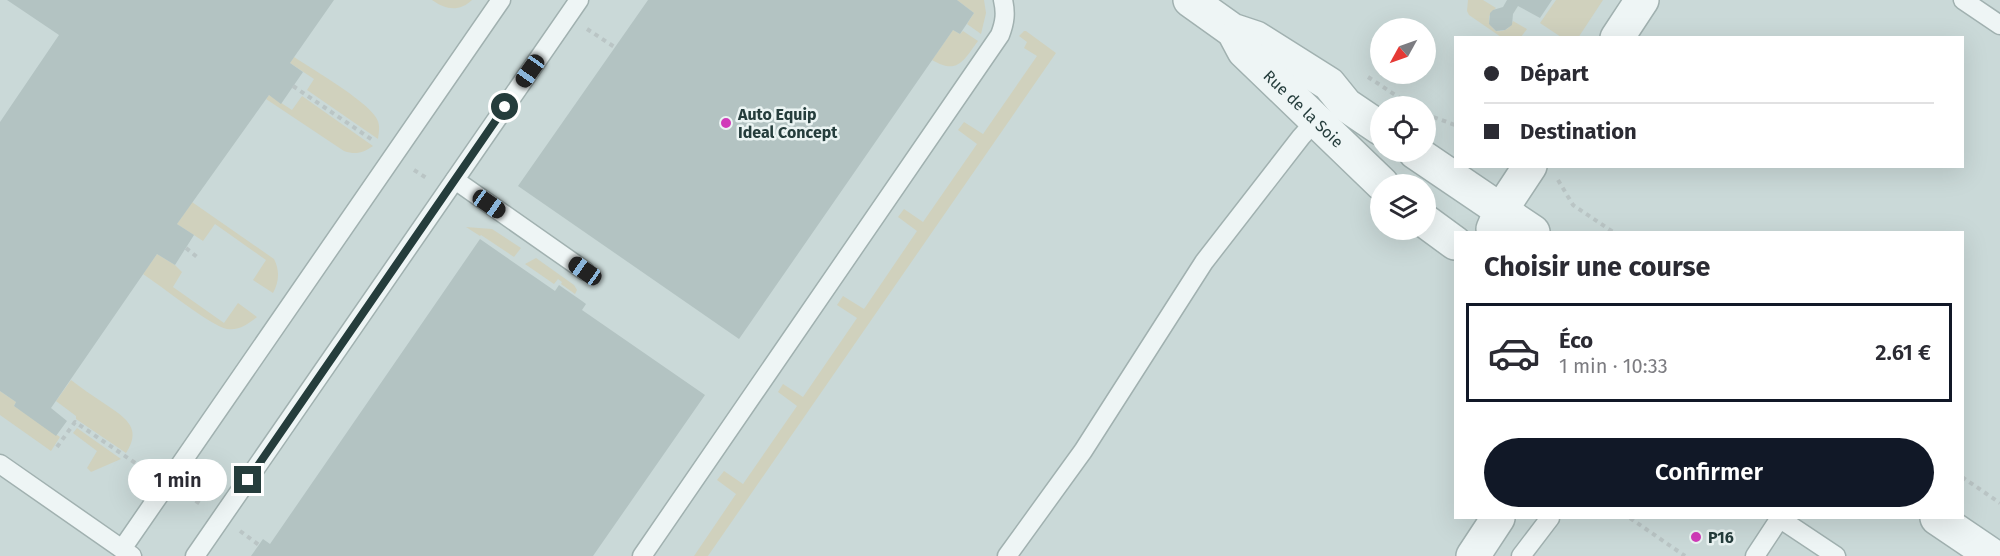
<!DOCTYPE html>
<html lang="fr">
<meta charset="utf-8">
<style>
body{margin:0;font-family:"Fira Sans",sans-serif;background:#f2f2f3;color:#2b2b33;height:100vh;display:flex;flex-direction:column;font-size:22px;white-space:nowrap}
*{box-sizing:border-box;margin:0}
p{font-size:20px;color:#7c7c81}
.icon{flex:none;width:33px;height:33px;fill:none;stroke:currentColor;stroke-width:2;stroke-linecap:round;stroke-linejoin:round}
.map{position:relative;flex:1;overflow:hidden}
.side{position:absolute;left:1454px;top:231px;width:510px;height:288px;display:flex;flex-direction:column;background:#fff;border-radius:0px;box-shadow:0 6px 24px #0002}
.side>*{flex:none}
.hud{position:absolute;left:1454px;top:36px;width:510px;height:132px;border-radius:0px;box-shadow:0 6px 24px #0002;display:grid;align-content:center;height:132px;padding:0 30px;background:#fff}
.needle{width:39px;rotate:230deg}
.buttons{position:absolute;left:1370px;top:18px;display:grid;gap:12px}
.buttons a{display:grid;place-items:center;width:66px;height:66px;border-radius:50%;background:#fff;box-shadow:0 6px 24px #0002;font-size:30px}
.end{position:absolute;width:27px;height:27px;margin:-14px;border:8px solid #253d3c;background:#fff;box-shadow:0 0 0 3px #fff}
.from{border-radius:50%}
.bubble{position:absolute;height:42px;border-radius:21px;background:#fff;box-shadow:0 6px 24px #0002;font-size:20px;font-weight:600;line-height:42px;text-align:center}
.car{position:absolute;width:18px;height:36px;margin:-18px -9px;border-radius:8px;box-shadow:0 0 4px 2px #0007;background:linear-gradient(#222 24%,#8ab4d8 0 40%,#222 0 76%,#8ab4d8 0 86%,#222 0)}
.hud b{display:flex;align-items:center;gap:21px;height:57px;font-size:22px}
.hud b+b{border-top:2px solid #e1e1e2}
.hud i{width:15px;height:15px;background:#2b2b33}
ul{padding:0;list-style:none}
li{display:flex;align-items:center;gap:18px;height:99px;margin:0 12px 9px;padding:0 18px;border:3px solid transparent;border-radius:0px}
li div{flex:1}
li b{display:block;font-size:22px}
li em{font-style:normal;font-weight:600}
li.selected{border-color:#111827}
li>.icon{width:54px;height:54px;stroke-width:1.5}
h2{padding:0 30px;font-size:27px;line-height:72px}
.button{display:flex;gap:12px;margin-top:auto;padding:12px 30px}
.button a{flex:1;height:69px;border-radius:36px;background:#111827;color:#fff;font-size:24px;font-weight:600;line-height:69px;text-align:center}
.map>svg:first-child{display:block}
.built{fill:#cad9d8;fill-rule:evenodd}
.green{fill:#d0d1bd}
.building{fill:#b3c3c2}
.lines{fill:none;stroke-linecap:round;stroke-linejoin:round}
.lane-casing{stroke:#a1b1b0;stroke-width:21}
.street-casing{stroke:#a1b1b0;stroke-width:36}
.path{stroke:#bac5c5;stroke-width:4;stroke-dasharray:4.5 4.5;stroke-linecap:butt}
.lane{stroke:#eef5f5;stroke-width:18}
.street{stroke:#eef5f5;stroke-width:33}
.route{stroke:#253d3c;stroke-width:8}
.poi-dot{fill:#d13bb9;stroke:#ebf4f3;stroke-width:2}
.labels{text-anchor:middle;stroke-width:5;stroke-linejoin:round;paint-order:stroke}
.street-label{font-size:16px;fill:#253d3c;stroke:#ebf4f3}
.poi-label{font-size:16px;font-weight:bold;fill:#253d3c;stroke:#ebf4f3;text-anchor:start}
</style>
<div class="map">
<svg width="2000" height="556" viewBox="0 0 2000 556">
<rect width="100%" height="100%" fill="#dce7e6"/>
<!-- built -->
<path class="built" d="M0,0H2000V556H0ZM1380,28H1425V74H1380ZM1455,38H1962V166H1455ZM1380,106H1425V152H1380ZM1380,184H1425V230H1380ZM1455,232H1962V518H1455Z"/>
<!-- green -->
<g class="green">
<path d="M432,0H472C459,12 446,10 432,0Z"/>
<polygon points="957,0 984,0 986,13 981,34 967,24 974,13"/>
<path d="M1468,0H1483L1496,8C1486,15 1487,24 1496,31C1504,32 1510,29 1513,21L1527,29L1521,37H1501L1469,15L1467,11Z"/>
<polygon points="1556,0 1603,0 1578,38 1561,37 1540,23"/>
<path d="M953,30L960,34L963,31L978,41C963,61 958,75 932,60Z"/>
<polygon points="1024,31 1026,31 1056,53 708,556 694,556 736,494 717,480 724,471 743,484 797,406 778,392 783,384 803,397 857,318 837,305 843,296 864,309 917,231 898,217 904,209 923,222 977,144 958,130 964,122 983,134 1037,56 1024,48 1027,42 1019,36"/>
<path d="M294,57C315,71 362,98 375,116C381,124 379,131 378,139L307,90L314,79L290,63Z"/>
<path d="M269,95L292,110L302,96L373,146C363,153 356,155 344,151L266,99Z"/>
<path d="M192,202L274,259C280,271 279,282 273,293L253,280L266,260L215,224L203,241L177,224Z"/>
<polygon points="466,227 492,229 521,248 514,257 481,235 480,236"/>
<path d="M157,254L175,265L182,272L173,287L224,323L238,303L257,317C248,324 239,331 227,329C211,326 160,285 143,274Z"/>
<polygon points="536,258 574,285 577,290 575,294 561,284 562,282 558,279 554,284 525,264"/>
<path d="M71,380C81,388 92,395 102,402C122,416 144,426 126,453L76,419V416L56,401Z"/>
<polygon points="0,391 16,402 14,406 60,437 51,451 0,415"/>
<polygon points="77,428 121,459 91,472 87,468 97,451 73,433"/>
</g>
<!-- building -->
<g class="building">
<polygon points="7,0 334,0 290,63 303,72 281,104 269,95 177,224 194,235 175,265 157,254 51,408 67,421 56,436 14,406 16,402 0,391 0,122 59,35"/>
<polygon points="648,0 957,0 974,13 960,34 953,30 739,339 518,186"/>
<polygon points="1507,0 1552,0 1540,18 1518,6 1513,14 1512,25 1505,30 1496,31 1489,24 1490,13 1493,10 1503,7"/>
<polygon points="480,239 555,291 559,285 582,301 586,304 582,310 705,395 593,556 251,556 263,539 270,544"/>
</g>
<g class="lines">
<defs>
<g id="lane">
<polyline points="1963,0 2000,25"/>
<polyline points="455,180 585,271"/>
<polyline points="0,464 132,556"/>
<polyline points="1779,518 1836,556"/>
<polyline points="122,549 501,0"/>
<polyline points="195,556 579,0"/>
<path d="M642,556L1000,35C1005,22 1006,13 1003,0"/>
<polyline points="1007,556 1083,451 1204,262 1301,137 1320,116"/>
<polyline points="1521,556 1550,518"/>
<polyline points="1755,556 1780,518"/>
</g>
<g id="street">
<polyline points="1190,0 1232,30 1256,38 1329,84 1346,105 1380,128"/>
<path id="s1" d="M1236,36L1244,51L1382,184"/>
<polyline points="1617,38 1642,0"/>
<polyline points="1415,152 1533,232"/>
<polyline points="1425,221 1455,243"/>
<polyline points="1493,229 1501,210 1530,166"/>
<polyline points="1937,518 1993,556"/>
<polyline points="1473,556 1498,518"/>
</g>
</defs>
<!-- lane casing -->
<use href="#lane" class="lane-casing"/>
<!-- street casing -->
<use href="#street" class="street-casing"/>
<!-- path -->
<g class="path">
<polyline points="587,29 616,48"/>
<polyline points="1368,77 1412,106"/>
<polyline points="293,86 374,141"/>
<polyline points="1425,114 1455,125"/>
<polyline points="414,170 428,179"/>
<polyline points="1558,180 1573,205 1613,232"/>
<polyline points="186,248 197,257"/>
<polyline points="57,447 75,422 147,471"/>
<polyline points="1962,477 2000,503"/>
<polyline points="188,496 202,505"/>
<polyline points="1630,518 1685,556"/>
<polyline points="240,531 259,545"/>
</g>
<!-- lane -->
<use href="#lane" class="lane"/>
<!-- street -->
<use href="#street" class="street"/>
</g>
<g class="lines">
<!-- route -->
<polyline class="route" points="248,480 505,107"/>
</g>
<!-- markers -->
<g class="poi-dot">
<circle cx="726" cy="123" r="6"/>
<circle cx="1696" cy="537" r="6"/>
</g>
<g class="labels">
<!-- street labels -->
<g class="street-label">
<text dy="6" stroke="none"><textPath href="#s1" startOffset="100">Rue de la Soie</textPath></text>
</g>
<!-- poi labels -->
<g class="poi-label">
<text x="738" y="120">Auto Equip<tspan x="738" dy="18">Ideal Concept</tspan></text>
<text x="1708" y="543">P16</text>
</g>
</g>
</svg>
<div class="buttons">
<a><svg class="needle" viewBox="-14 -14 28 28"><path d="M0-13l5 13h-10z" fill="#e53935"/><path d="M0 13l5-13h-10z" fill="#7c7c81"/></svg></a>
<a><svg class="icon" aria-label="locate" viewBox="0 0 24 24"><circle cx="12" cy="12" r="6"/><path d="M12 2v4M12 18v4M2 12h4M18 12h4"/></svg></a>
<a><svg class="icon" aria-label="layers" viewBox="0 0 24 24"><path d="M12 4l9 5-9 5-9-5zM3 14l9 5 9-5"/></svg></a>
</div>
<i class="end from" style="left:505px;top:107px"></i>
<i class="end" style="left:248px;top:480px"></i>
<div class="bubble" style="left:128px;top:459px;width:99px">1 min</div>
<i class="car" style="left:530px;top:71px;rotate:215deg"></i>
<i class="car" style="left:489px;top:204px;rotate:125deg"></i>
<i class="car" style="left:585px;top:271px;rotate:305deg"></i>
<div class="hud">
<b><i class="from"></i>Départ</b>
<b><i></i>Destination</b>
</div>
<section class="side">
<h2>Choisir une course</h2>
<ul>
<li class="selected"><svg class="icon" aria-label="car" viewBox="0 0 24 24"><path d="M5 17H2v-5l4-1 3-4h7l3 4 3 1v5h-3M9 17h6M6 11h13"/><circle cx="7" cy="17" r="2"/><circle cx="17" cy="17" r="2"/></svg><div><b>Éco</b><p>1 min · 10:33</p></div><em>2.61 €</em></li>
</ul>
<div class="button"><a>Confirmer</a></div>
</section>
</div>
